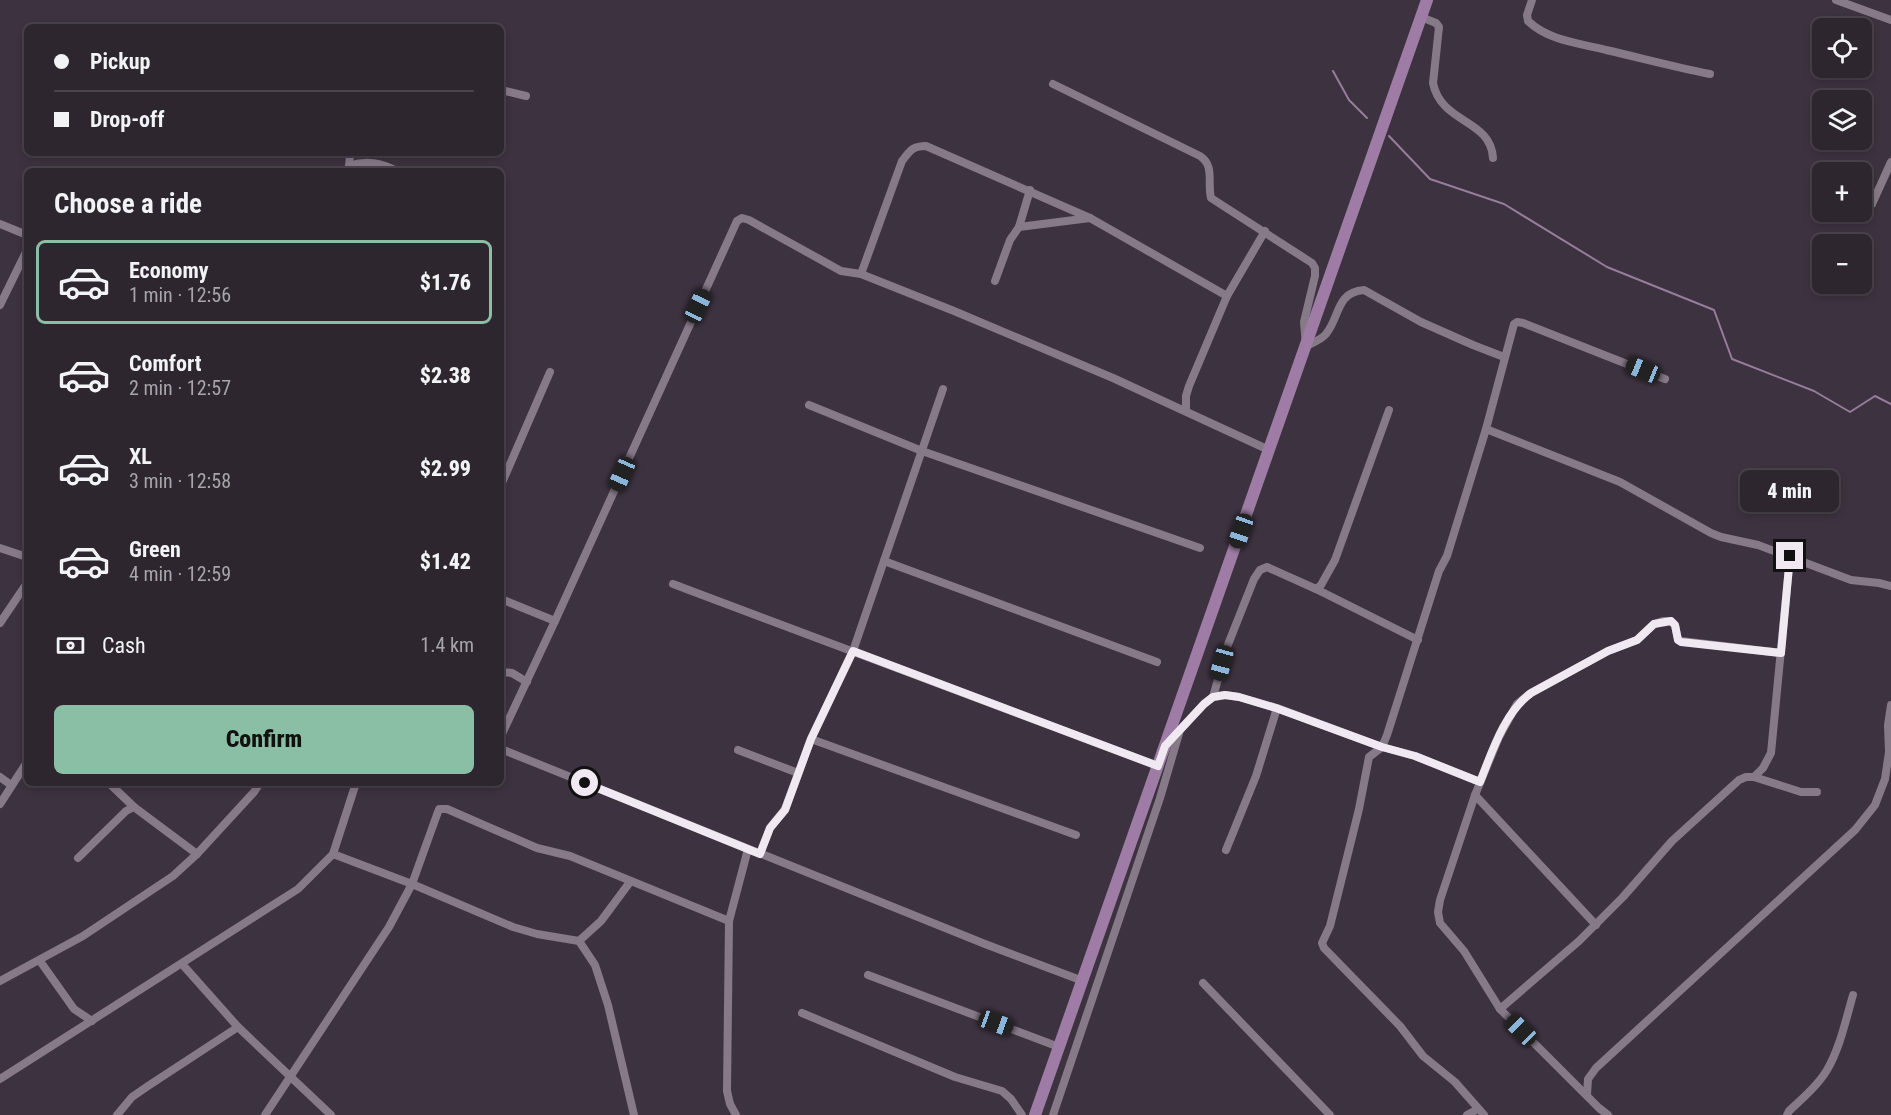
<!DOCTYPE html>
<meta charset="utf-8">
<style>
body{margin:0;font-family:"Roboto Condensed",sans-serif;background:#3a323b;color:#f1f3f6;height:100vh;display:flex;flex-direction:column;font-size:22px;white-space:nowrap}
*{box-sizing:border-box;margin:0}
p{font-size:20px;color:#a7a5aa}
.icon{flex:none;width:33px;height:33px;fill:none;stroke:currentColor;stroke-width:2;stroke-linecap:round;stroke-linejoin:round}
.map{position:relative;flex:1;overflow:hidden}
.sheet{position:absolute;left:24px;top:168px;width:480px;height:618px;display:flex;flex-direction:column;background:#2e262f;border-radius:9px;box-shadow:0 3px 9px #0003,0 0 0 2px #49434b}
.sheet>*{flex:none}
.banner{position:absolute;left:24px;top:24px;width:480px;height:132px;border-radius:9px;box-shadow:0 3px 9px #0003,0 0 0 2px #49434b;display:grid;align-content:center;height:132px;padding:0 30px;background:#2e262f}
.fabs{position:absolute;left:1812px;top:18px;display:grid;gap:12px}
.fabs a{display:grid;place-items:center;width:60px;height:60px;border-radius:9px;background:#2e262f;box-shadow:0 3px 9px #0003,0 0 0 2px #49434b;font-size:30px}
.end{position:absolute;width:27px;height:27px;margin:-14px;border:8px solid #f0e9f2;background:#111;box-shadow:0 0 0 3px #111}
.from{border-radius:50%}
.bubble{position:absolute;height:42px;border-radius:9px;background:#2e262f;box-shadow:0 3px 9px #0003,0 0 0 2px #49434b;font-size:20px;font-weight:800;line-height:42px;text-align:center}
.car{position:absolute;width:18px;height:36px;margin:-18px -9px;border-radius:8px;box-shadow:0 0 4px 2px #0007;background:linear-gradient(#222 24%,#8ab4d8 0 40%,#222 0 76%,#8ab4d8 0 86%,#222 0)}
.banner b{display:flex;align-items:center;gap:21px;height:57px;font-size:22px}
.banner b+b{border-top:2px solid #49434b}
.banner i{width:15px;height:15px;background:#f1f3f6}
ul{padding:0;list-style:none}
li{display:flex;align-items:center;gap:18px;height:84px;margin:0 12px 9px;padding:0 18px;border:3px solid transparent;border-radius:9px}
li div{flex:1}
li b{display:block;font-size:22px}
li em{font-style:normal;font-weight:800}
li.current{border-color:#8abfa5}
li>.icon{width:54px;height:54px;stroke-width:1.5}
h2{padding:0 30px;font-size:27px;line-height:72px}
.pay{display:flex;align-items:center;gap:15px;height:66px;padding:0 30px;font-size:22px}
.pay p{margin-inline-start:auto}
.action{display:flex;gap:12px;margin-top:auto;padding:12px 30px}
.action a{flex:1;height:69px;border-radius:9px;background:#8abfa5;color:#111;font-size:24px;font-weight:800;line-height:69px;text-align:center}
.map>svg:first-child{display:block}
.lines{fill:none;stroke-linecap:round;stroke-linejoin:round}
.stream{stroke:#967d9c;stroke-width:2}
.minor{stroke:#867988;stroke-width:8}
.primary{stroke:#9e7ca5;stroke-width:12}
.route{stroke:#f0e9f2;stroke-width:8}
</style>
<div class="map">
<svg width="1891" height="1115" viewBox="0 0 1891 1115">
<rect width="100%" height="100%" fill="#3d323f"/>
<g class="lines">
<!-- stream -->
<g class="stream">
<polyline points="1333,71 1349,100 1367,118"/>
<polyline points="1389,136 1430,179 1504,204 1607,267 1714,310 1732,359 1814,391 1850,412 1875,396 1891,404"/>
</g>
<!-- minor -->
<g class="minor">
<path d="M1532,0L1527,15L1528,21C1549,41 1579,43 1606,50C1641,58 1675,67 1710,74"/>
<polyline points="1836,0 1891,20"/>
<path d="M1421,17L1436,23L1439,27L1433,83C1441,124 1491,119 1493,158"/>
<path d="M1053,84L1200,156C1215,166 1207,182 1211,198L1312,263L1315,268V276L1304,322L1306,346C1312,343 1321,340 1326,334C1340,317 1336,292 1364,290L1421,322L1473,345L1504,357"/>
<polyline points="501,90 526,96"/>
<path d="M349,166C367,160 381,163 397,171"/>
<polyline points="349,170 350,153"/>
<polyline points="1863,212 1872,204 1891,162"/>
<polyline points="0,224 27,235"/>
<polyline points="1019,227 1090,218"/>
<path d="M861,274L902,161C910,151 912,146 926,146L1090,218L1227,296"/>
<polyline points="995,281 1010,240 1019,227 1030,190"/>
<polyline points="0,305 27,250"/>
<polyline points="809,405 922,451 1200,548"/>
<polyline points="1186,411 1186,396 1189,386 1227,296 1265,231"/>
<polyline points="1486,429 1620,482 1711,533 1721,537 1758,545 1851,580 1879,583 1891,586"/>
<polyline points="501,485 550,372"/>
<polyline points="0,548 27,557"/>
<polyline points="884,561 1157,662"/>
<polyline points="673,584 1158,766"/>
<polyline points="1316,589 1418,640"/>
<polyline points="501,599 555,621"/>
<polyline points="0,623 27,583"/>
<polyline points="501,672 512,673 527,682"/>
<polyline points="1213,697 1227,647 1254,579 1260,570 1267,567 1316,589 1321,585 1335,560 1389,410"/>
<polyline points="1178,732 1204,704 1213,697 1225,695 1239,697 1277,708 1382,747 1415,756 1480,782"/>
<polyline points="501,736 555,621 737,221 742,218 749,220 841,271 861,274 954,311 1113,378 1269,450"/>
<polyline points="811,739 1076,835"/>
<polyline points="501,749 985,944 1083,981"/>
<polyline points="738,750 798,773"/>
<polyline points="0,777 11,785"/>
<polyline points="1754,777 1763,768 1771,753 1790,556"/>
<polyline points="109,783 134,807"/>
<polyline points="1475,795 1596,925"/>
<polyline points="0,804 27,762"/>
<polyline points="1226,850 1256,776 1277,708"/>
<polyline points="760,853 770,828 785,809 811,739 853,651 943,389"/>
<polyline points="333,854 412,884 513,927 537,934 579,941 595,965 608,1005 634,1115"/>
<polyline points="78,858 126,811 134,807 197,854"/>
<polyline points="579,941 601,921 630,882"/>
<polyline points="40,961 74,1009 92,1021"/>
<polyline points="182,964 238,1027 331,1115"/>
<polyline points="868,975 1059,1047"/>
<polyline points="0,981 83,936 173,876 197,854 254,792 260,783"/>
<polyline points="1203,983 1330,1115"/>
<polyline points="1500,1009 1579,941 1623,897 1672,841 1739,780 1746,777 1754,777 1801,792 1817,792"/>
<polyline points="802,1013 955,1077 1002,1091 1011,1099 1022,1115"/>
<polyline points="0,1079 298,889 333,854 356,783"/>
<polyline points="1587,1095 1588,1079 1596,1068 1855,830 1875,805 1885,779 1889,752 1888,725 1891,705"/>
<polyline points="117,1115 132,1097 148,1086 238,1027"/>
<polyline points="265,1115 389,927 412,884 439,809 447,809 537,848 570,856 729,921"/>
<polyline points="736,1115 730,1104 727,1091 729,921 748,849"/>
<polyline points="1053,1115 1160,798 1180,730"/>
<polyline points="1467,1115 1478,1109"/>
<polyline points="1484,1115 1455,1082 1423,1056 1400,1026 1324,948 1322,943 1330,926 1359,809 1369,757 1382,747 1387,735 1439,571 1447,556 1486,429 1514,324 1517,322 1523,323 1665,379"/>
<polyline points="1608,1115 1599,1108 1500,1009 1464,951 1440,923 1438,912 1440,900 1475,795 1499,737 1517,704 1531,693 1608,651 1637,640 1654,624 1663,621 1671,621 1675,625 1678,640 1681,641 1781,653"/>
<path d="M1787,1115L1789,1111C1803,1098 1818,1085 1827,1070C1840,1048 1846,1019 1853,995"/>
</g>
<!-- primary -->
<polyline class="primary" points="1035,1115 1427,0"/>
</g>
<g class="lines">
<!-- route -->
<path class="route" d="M585,783L760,854L770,828L785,810L811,739L853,651L1158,766L1165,746L1204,704L1213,697L1225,695L1239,697L1276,708L1382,747L1415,756L1480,782C1492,752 1504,713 1531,693L1608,651L1637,640L1654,624L1671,621L1675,625L1678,640L1681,642L1781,653L1790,556"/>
</g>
</svg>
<div class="fabs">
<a><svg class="icon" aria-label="locate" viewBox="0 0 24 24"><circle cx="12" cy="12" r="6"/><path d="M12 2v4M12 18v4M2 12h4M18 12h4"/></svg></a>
<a><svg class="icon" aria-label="layers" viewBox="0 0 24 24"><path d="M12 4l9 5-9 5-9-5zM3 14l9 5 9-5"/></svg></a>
<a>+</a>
<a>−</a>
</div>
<i class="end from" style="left:585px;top:783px"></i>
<i class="end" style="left:1790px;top:556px"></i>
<div class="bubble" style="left:1740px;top:470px;width:99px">4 min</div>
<i class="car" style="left:698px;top:306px;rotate:25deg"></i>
<i class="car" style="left:1643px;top:370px;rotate:292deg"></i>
<i class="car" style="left:622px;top:474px;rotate:204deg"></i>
<i class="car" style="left:1241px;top:531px;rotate:199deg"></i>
<i class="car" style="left:1222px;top:663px;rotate:195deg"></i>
<i class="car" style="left:996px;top:1023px;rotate:110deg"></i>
<i class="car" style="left:1521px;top:1030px;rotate:315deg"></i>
<div class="banner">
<b><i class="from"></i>Pickup</b>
<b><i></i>Drop-off</b>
</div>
<section class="sheet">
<h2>Choose a ride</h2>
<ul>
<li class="current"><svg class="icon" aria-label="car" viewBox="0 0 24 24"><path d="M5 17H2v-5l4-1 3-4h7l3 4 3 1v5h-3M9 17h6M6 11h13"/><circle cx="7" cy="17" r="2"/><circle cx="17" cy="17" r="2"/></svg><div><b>Economy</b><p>1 min · 12:56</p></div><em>$1.76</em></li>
<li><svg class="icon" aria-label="car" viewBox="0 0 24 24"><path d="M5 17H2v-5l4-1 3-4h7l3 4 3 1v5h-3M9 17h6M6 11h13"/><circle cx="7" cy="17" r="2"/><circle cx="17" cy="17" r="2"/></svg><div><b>Comfort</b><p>2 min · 12:57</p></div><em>$2.38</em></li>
<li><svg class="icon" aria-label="car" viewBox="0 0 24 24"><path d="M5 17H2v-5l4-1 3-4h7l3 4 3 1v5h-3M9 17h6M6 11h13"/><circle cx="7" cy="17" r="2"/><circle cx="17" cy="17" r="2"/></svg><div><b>XL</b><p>3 min · 12:58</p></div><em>$2.99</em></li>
<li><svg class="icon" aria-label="car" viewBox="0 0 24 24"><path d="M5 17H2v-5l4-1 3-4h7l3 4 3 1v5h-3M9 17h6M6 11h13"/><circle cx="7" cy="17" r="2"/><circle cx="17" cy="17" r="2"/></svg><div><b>Green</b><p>4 min · 12:59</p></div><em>$1.42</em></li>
</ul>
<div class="pay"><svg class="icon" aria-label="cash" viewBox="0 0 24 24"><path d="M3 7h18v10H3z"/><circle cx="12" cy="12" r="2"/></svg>Cash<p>1.4 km</p></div>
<div class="action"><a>Confirm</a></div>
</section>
</div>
